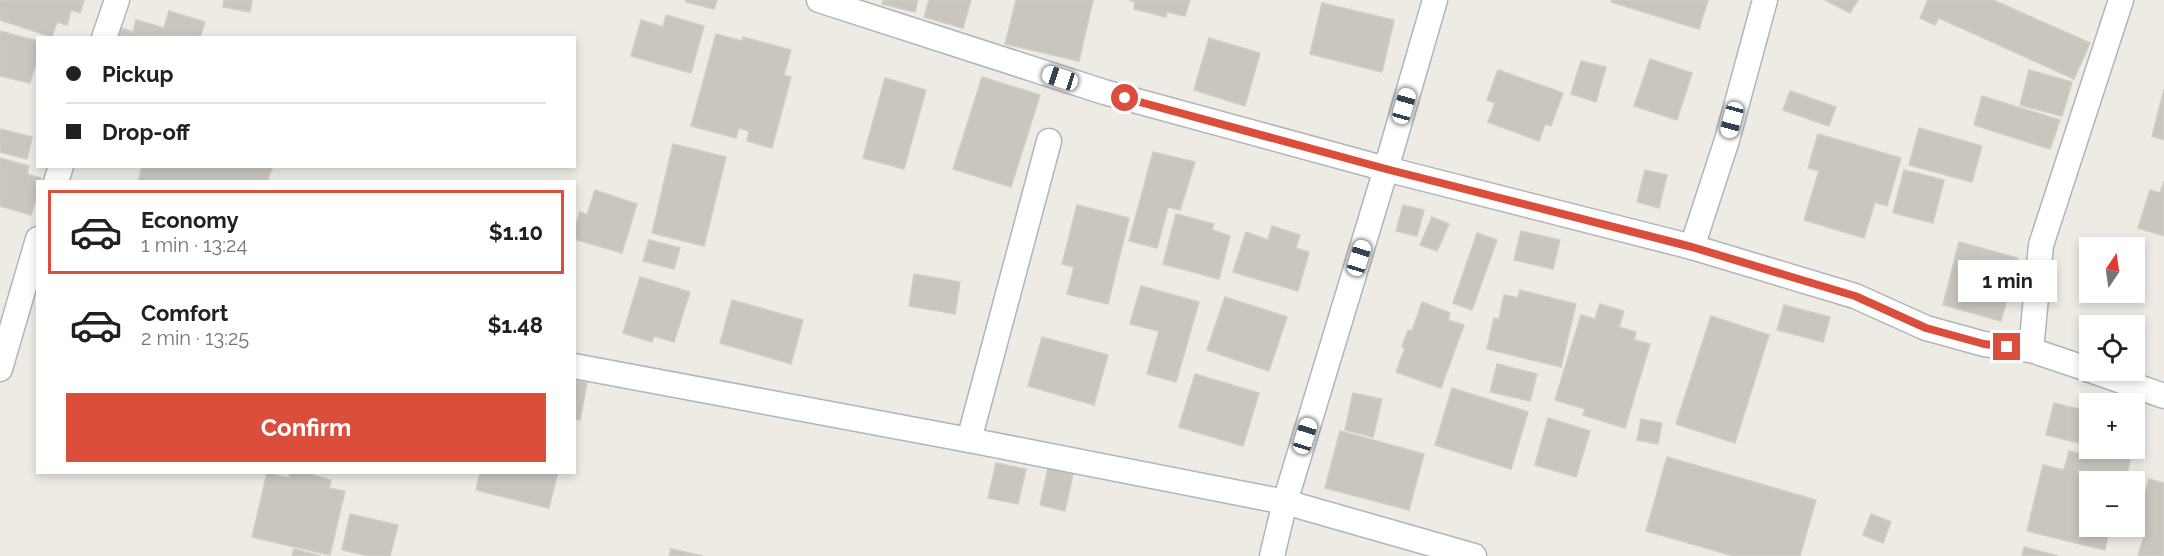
<!DOCTYPE html>
<meta charset="utf-8">
<style>
body{margin:0;font-family:Raleway,sans-serif;background:#f6f6f6;color:#202124;height:100vh;display:flex;flex-direction:column;font-size:22px;white-space:nowrap}
*{box-sizing:border-box;margin:0}
p{font-size:20px;color:#757577}
.icon{flex:none;width:33px;height:33px;fill:none;stroke:currentColor;stroke-width:2;stroke-linecap:round;stroke-linejoin:round}
.map{position:relative;flex:1;overflow:hidden}
.details{position:absolute;left:36px;top:180px;width:540px;height:294px;display:flex;flex-direction:column;background:#fff;border-radius:0px;box-shadow:0 3px 9px #0003}
.details>*{flex:none}
.guide{position:absolute;left:36px;top:36px;width:540px;height:132px;border-radius:0px;box-shadow:0 3px 9px #0003;display:grid;align-content:center;height:132px;padding:0 30px;background:#fff}
.needle{width:39px;rotate:13deg}
.tools{position:absolute;left:2079px;top:237px;display:grid;gap:12px}
.tools a{display:grid;place-items:center;width:66px;height:66px;border-radius:0px;background:#fff;box-shadow:0 3px 9px #0003;font-size:30px}
.end{position:absolute;width:27px;height:27px;margin:-14px;border:8px solid #db4e3c;background:#fff;box-shadow:0 0 0 3px #fff}
.from{border-radius:50%}
.bubble{position:absolute;height:42px;border-radius:0px;background:#fff;box-shadow:0 3px 9px #0003;font-size:20px;font-weight:700;line-height:42px;text-align:center}
.car{position:absolute;width:18px;height:36px;margin:-18px -9px;border-radius:8px;box-shadow:0 0 4px 2px #0007;background:linear-gradient(#fff 24%,#345 0 40%,#fff 0 76%,#345 0 86%,#fff 0)}
.guide b{display:flex;align-items:center;gap:21px;height:57px;font-size:22px}
.guide b+b{border-top:2px solid #e0e0e0}
.guide i{width:15px;height:15px;background:#202124}
ul{padding:10px 0 0;list-style:none}
li{display:flex;align-items:center;gap:18px;height:84px;margin:0 12px 9px;padding:0 18px;border:3px solid transparent;border-radius:0px}
li div{flex:1}
li b{display:block;font-size:22px}
li em{font-style:normal;font-weight:700}
li.current{border-color:#db4e3c}
li>.icon{width:54px;height:54px;stroke-width:1.5}
.cta{display:flex;gap:12px;margin-top:auto;padding:12px 30px}
.cta a{flex:1;height:69px;border-radius:0px;background:#db4e3c;color:#fff;font-size:24px;font-weight:700;line-height:69px;text-align:center}
.map>svg:first-child{display:block}
.building{fill:#c9c6c0;stroke:#d1cdc3;stroke-width:1.5}
.lines{fill:none;stroke-linecap:round;stroke-linejoin:round}
.street-casing{stroke:#b1b4b8;stroke-width:27}
.street{stroke:#fff;stroke-width:24}
.route{stroke:#db4e3c;stroke-width:8}
</style>
<div class="map">
<svg width="2164" height="556" viewBox="0 0 2164 556">
<rect width="100%" height="100%" fill="#edebe4"/>
<!-- building -->
<g class="building">
<polygon points="0,0 84,0 80,13 71,10 67,25 57,22 52,37 0,20"/>
<polygon points="224,0 252,0 250,12 223,7"/>
<polygon points="686,0 717,0 714,9 686,2"/>
<polygon points="883,0 918,0 915,12 882,4"/>
<polygon points="929,0 971,0 963,28 924,17"/>
<polygon points="1016,0 1093,0 1079,61 1005,44"/>
<polygon points="1129,0 1190,0 1185,16 1167,12 1166,17 1134,9 1135,2"/>
<polygon points="1612,0 1708,0 1699,29 1611,2"/>
<polygon points="1825,0 1858,0 1850,13"/>
<polygon points="1928,0 1993,0 2090,43 2074,79 1939,18 1935,25 1920,18"/>
<polygon points="1322,3 1394,20 1382,72 1310,54"/>
<polygon points="169,11 205,22 200,38 117,38 120,28 133,32 136,20 164,28"/>
<polygon points="666,15 704,26 691,73 631,56 641,20 663,27"/>
<polygon points="0,31 38,41 38,56 30,83 0,76"/>
<polygon points="716,34 742,41 743,37 791,50 784,75 791,77 772,148 747,141 749,131 739,128 736,138 691,126"/>
<polygon points="1209,38 1260,53 1245,106 1194,90"/>
<polygon points="1650,59 1692,73 1677,120 1634,106"/>
<polygon points="1581,61 1606,67 1596,102 1571,94"/>
<polygon points="1498,70 1563,93 1551,126 1545,124 1539,141 1488,122 1495,103 1487,100"/>
<polygon points="2029,70 2072,82 2062,116 2020,105"/>
<polygon points="982,77 1040,95 1011,187 953,169"/>
<polygon points="885,78 926,90 904,169 863,158"/>
<polygon points="2164,89 2164,140 2152,136"/>
<polygon points="1790,91 1836,107 1829,126 1783,110"/>
<polygon points="1982,96 2060,120 2050,149 1974,125"/>
<polygon points="1919,128 1982,146 1972,182 1909,165"/>
<polygon points="0,129 32,137 27,159 0,152"/>
<polygon points="1818,134 1901,158 1887,206 1875,202 1864,238 1804,220 1819,171 1808,168"/>
<polygon points="673,144 726,157 704,246 652,233"/>
<polygon points="1153,152 1195,162 1180,210 1168,207 1157,248 1129,241"/>
<polygon points="0,158 29,166 27,174 41,178 40,182 38,182 38,191 31,215 0,206"/>
<polygon points="142,166 267,166 272,168 267,182 138,182"/>
<polygon points="1645,170 1667,175 1659,208 1637,202"/>
<polygon points="1904,170 1944,180 1933,223 1893,213"/>
<polygon points="2164,181 2164,236 2138,228 2150,190 2160,193"/>
<polygon points="595,190 637,204 622,253 574,239 574,231 580,212 587,215"/>
<polygon points="1077,205 1129,218 1108,304 1067,294 1074,267 1062,264"/>
<polygon points="1403,205 1424,210 1417,236 1396,231"/>
<polygon points="1176,214 1214,224 1212,230 1230,236 1219,279 1163,264"/>
<polygon points="1432,217 1449,224 1437,251 1420,245"/>
<polygon points="1272,226 1300,235 1296,248 1309,252 1298,291 1233,272 1246,232 1268,240"/>
<polygon points="1521,231 1560,240 1553,269 1514,260"/>
<polygon points="1477,233 1497,240 1472,310 1453,303"/>
<polygon points="649,240 680,248 674,269 643,261"/>
<polygon points="1959,242 2018,258 2001,321 1943,305"/>
<polygon points="914,274 960,282 955,314 909,306"/>
<polygon points="640,277 690,292 674,342 654,336 652,342 623,333"/>
<polygon points="1141,286 1199,302 1176,382 1147,374 1159,331 1130,324"/>
<polygon points="1520,290 1576,304 1561,367 1487,349 1494,318 1499,319 1504,295 1518,298"/>
<polygon points="1225,297 1287,317 1269,371 1207,350"/>
<polygon points="732,300 803,320 791,364 720,343"/>
<polygon points="1422,302 1450,313 1448,320 1464,325 1441,388 1396,372 1405,348 1402,347 1408,330 1412,331"/>
<polygon points="1600,304 1624,311 1619,327 1636,332 1634,340 1650,344 1625,428 1583,415 1585,409 1555,400 1581,315 1595,319"/>
<polygon points="1784,305 1830,317 1823,342 1777,330"/>
<polygon points="1711,316 1769,335 1735,443 1676,424"/>
<polygon points="1042,337 1108,355 1094,405 1028,386"/>
<polygon points="1497,364 1537,374 1530,401 1490,392"/>
<polygon points="1195,374 1259,393 1243,446 1179,427"/>
<polygon points="574,380 587,383 580,420 574,419"/>
<polygon points="1452,388 1528,412 1511,469 1435,445"/>
<polygon points="1353,393 1382,399 1373,437 1345,430"/>
<polygon points="2054,403 2087,411 2079,443 2046,435"/>
<polygon points="1548,418 1590,431 1576,477 1535,465"/>
<polygon points="1641,419 1662,423 1658,444 1637,440"/>
<polygon points="1340,431 1424,454 1409,510 1325,488"/>
<polygon points="2103,448 2133,448 2125,482 2090,482 2090,526 2110,526 2105,550 2027,531 2043,465 2064,470 2069,451 2100,459"/>
<polygon points="1667,457 1816,500 1800,556 1734,556 1646,531"/>
<polygon points="996,463 1026,469 1018,504 988,498"/>
<polygon points="1048,468 1073,474 1065,511 1040,505"/>
<polygon points="290,472 301,472 331,480 329,488 345,491 330,555 252,537 267,473 289,478"/>
<polygon points="480,472 558,472 549,508 476,490"/>
<polygon points="2149,479 2164,483 2164,556 2138,556 2145,533 2135,530"/>
<polygon points="350,514 398,525 390,556 369,556 342,550"/>
<polygon points="1871,514 1891,522 1883,543 1863,535"/>
<polygon points="2024,547 2058,556 2022,556"/>
<polygon points="294,549 321,556 292,556"/>
<polygon points="671,549 703,556 669,556"/>
</g>
<g class="lines">
<defs>
<g id="street">
<polyline points="819,0 1104,92 1386,169 1285,502 1272,556"/>
<polyline points="1435,0 1386,169 1692,247 1855,296 1926,328 1984,344 2031,350 2090,370"/>
<polyline points="104,38 117,0"/>
<polyline points="56,182 61,166"/>
<polyline points="1692,247 1727,140 1765,0"/>
<polyline points="2031,350 2041,245 2121,0"/>
<polyline points="574,366 969,440 1285,502 1474,556"/>
<polyline points="0,369 38,239"/>
<polyline points="2090,370 2164,396"/>
<polyline points="969,440 1049,141"/>
</g>
</defs>
<!-- street casing -->
<use href="#street" class="street-casing"/>
<!-- street -->
<use href="#street" class="street"/>
</g>
<g class="lines">
<!-- route -->
<polyline class="route" points="1125,98 1386,169 1692,247 1855,296 1926,328 1984,344 2007,347"/>
</g>
</svg>
<div class="tools">
<a><svg class="needle" viewBox="-14 -14 28 28"><path d="M0-13l5 13h-10z" fill="#e53935"/><path d="M0 13l5-13h-10z" fill="#757577"/></svg></a>
<a><svg class="icon" aria-label="locate" viewBox="0 0 24 24"><circle cx="12" cy="12" r="6"/><path d="M12 2v4M12 18v4M2 12h4M18 12h4"/></svg></a>
<a>+</a>
<a>−</a>
</div>
<i class="end from" style="left:1125px;top:98px"></i>
<i class="end" style="left:2007px;top:347px"></i>
<div class="bubble" style="left:1958px;top:260px;width:99px">1 min</div>
<i class="car" style="left:1060px;top:78px;rotate:288deg"></i>
<i class="car" style="left:1404px;top:106px;rotate:16deg"></i>
<i class="car" style="left:1732px;top:120px;rotate:195deg"></i>
<i class="car" style="left:1359px;top:258px;rotate:17deg"></i>
<i class="car" style="left:1305px;top:436px;rotate:17deg"></i>
<div class="guide">
<b><i class="from"></i>Pickup</b>
<b><i></i>Drop-off</b>
</div>
<section class="details">
<ul>
<li class="current"><svg class="icon" aria-label="car" viewBox="0 0 24 24"><path d="M5 17H2v-5l4-1 3-4h7l3 4 3 1v5h-3M9 17h6M6 11h13"/><circle cx="7" cy="17" r="2"/><circle cx="17" cy="17" r="2"/></svg><div><b>Economy</b><p>1 min · 13:24</p></div><em>$1.10</em></li>
<li><svg class="icon" aria-label="car" viewBox="0 0 24 24"><path d="M5 17H2v-5l4-1 3-4h7l3 4 3 1v5h-3M9 17h6M6 11h13"/><circle cx="7" cy="17" r="2"/><circle cx="17" cy="17" r="2"/></svg><div><b>Comfort</b><p>2 min · 13:25</p></div><em>$1.48</em></li>
</ul>
<div class="cta"><a>Confirm</a></div>
</section>
</div>
